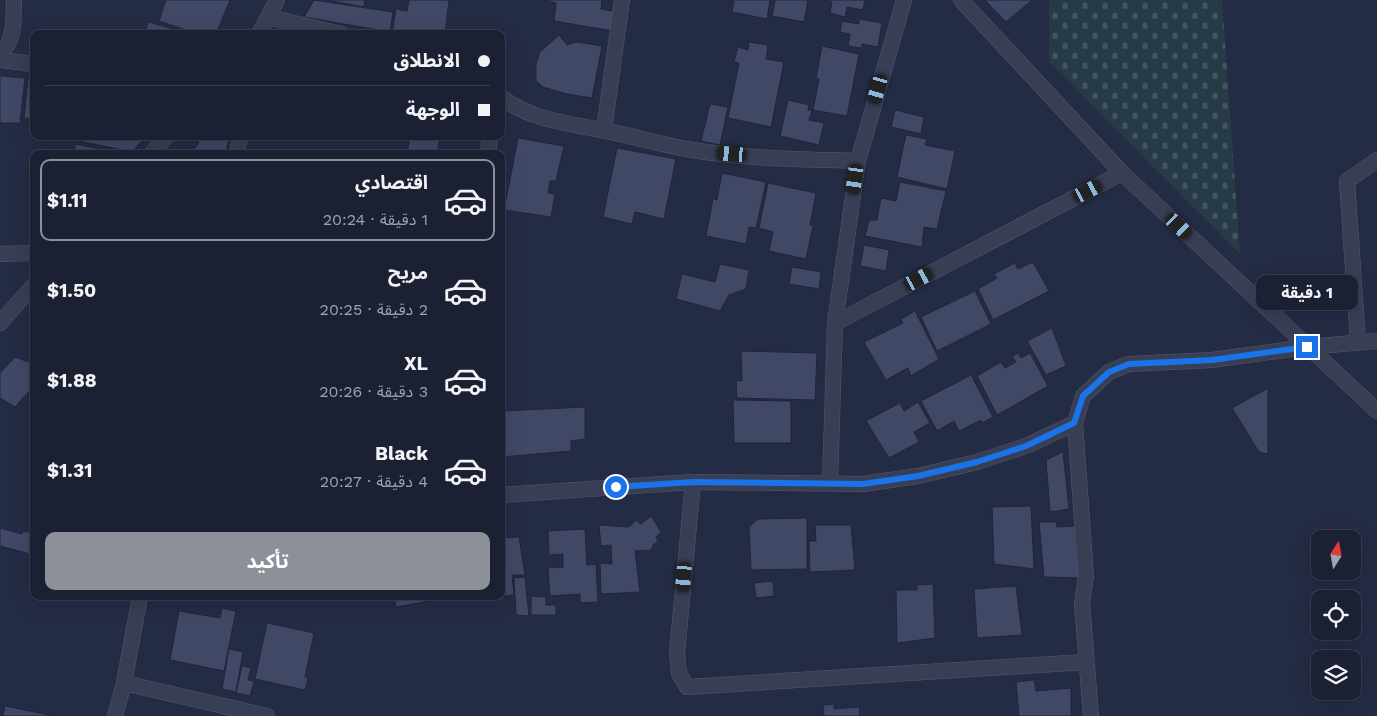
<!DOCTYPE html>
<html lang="ar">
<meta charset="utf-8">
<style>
body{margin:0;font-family:"Work Sans","Noto Sans Arabic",sans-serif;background:#282d3f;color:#f1f3f6;direction:rtl;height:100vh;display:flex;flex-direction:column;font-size:19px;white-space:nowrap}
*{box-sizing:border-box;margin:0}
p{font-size:16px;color:#a0a3ac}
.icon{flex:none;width:28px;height:28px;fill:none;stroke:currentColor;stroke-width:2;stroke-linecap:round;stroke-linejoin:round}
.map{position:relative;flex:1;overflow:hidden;direction:ltr}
.details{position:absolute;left:30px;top:150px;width:475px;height:450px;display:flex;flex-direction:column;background:#1b2033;border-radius:10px;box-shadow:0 5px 20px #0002,0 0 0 1px #393e4e;direction:rtl}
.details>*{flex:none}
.guide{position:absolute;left:30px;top:30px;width:475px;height:110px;border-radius:10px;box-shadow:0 5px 20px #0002,0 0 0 1px #393e4e;direction:rtl;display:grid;align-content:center;height:110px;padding:0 15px;background:#1b2033}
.needle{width:32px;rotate:11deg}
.buttons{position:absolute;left:1311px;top:530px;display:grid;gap:10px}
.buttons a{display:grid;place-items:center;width:50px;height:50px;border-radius:10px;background:#1b2033;box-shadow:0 5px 20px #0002,0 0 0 1px #393e4e;font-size:25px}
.end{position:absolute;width:22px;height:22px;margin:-11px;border:6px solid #1a73e8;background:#fff;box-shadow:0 0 0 2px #fff}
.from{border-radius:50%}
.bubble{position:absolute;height:35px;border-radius:10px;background:#1b2033;box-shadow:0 5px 20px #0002,0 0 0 1px #393e4e;font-size:16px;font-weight:700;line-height:35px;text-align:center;direction:rtl}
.car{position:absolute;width:15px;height:30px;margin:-15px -8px;border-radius:6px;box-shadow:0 0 4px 1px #0007;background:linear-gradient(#222 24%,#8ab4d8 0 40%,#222 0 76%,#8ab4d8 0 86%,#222 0)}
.guide b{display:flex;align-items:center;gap:18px;height:48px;font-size:19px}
.guide b+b{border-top:1px solid #393e4e}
.guide i{width:12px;height:12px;background:#f1f3f6}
ul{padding:9px 0 0;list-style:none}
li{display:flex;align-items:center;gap:15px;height:82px;margin:0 10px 8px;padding:0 5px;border:2px solid transparent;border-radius:10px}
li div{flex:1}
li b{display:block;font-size:19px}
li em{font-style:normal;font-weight:700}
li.current{border-color:#8c9099}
li>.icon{width:45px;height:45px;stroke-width:1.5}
.action{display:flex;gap:10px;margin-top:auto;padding:10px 15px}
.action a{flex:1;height:58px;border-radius:10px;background:#8c9099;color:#fff;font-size:20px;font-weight:700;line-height:58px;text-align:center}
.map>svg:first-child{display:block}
.cemetery{fill:url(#cemetery-stones)}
.building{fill:#404865;stroke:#1f253b}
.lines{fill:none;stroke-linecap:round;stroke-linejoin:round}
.minor-casing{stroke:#54596e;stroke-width:16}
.minor{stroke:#383e54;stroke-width:15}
.route{stroke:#1a73e8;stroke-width:6}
</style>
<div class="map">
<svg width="1377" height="716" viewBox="0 0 1377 716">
<defs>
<pattern id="cemetery-stones" width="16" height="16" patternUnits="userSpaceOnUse" patternTransform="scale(1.25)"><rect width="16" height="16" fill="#263b45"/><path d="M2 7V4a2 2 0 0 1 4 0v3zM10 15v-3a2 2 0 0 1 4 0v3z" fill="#43555f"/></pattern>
</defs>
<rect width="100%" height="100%" fill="#242b44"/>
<!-- cemetery -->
<polygon class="cemetery" points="1049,0 1222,0 1240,254 1049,62"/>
<!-- building -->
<g class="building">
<polygon points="166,0 230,0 216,34 198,34 159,21"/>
<polygon points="314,0 393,12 390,32 304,17"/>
<polygon points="327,0 365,0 364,7"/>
<polygon points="409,0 449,0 445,34 392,34 396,9 407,11"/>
<polygon points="543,0 602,0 601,9 617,12 614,31 554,21 556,3"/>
<polygon points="734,0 770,0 767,19 732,12"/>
<polygon points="775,0 808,0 804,22 772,16"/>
<polygon points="822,0 865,0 863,10 847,7 845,17 830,13 832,2"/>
<polygon points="985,0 1032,0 1006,22"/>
<polygon points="859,19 882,23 878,47 862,44 861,48 848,46 850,34 840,32 842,21 859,24"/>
<polygon points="148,22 192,34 145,34"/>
<polygon points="559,35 567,45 577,42 602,46 592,98 567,94 543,87 536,81 536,64 540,52"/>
<polygon points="749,42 768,45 766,59 784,62 771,127 728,118 739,63 734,62 738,47 748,50"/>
<polygon points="822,46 859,54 847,116 813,110 819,79 816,78"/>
<polygon points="0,76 25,78 20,123 0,123"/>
<polygon points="28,78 34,78 34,119 24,118"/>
<polygon points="788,100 809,105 808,110 812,110 809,120 824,123 819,145 780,136"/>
<polygon points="710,104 728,107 720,145 701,141"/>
<polygon points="895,110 924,117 921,134 891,127"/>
<polygon points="906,135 927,139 925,145 955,151 947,189 897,177"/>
<polygon points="80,136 146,136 132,152 79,141"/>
<polygon points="195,136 230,136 225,154 182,154 187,148 194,150 199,142 192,139"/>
<polygon points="410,136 440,137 437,154 407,154"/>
<polygon points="518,138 564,146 556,181 550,181 548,193 555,194 551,217 504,210"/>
<polygon points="75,144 126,154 74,154"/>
<polygon points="617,148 676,159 664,219 635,212 632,224 603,217"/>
<polygon points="722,173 766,182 756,228 749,227 746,244 706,236 713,199 717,200"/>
<polygon points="900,182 946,191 937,229 924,227 922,247 865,236 869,220 877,220 881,198 896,201"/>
<polygon points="768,183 816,193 810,225 813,226 806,259 769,251 773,232 759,228"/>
<polygon points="864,245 889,250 886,271 860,266"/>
<polygon points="1033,262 1049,291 993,320 978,289 997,278 994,274 1015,263 1018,269"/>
<polygon points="720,264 749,270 746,289 729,295 720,311 676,299 682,274 715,282"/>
<polygon points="792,267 821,272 819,289 789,284"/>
<polygon points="975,291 991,324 937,351 921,317"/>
<polygon points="915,311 939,359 911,376 908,368 886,380 864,342 903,323 901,319"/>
<polygon points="1052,328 1066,366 1046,375 1027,341"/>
<polygon points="741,351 817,353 815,400 737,398 736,381 742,381"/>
<polygon points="1018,353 1021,358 1030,353 1048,386 997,415 977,376 1001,362 1005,368 1016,362 1012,357"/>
<polygon points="15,357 34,364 34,386 15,407 0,398 0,373"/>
<polygon points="971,375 993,417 982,423 981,420 959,431 954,421 937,431 921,401"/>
<polygon points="1268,388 1268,454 1259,452 1232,408"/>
<polygon points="733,400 791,401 791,443 734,443"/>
<polygon points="918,402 930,423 914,432 919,442 889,458 866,421 900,403 904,411"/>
<polygon points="585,407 585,439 571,441 571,451 501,457 501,411"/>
<polygon points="1063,452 1069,509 1050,512 1046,460"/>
<polygon points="1031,506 1034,569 994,564 992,507"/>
<polygon points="651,516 661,532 656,537 658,542 653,545 651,550 635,551 640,592 601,594 600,563 612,564 611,545 601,546 599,525 629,527 636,520 641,524"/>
<polygon points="807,518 807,569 751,570 749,527 758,519"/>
<polygon points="1039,522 1056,522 1057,527 1075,526 1079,578 1044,577"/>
<polygon points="815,525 851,525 855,570 810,572 809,541 816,541"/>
<polygon points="0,528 22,534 23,531 34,533 34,555 0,546"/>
<polygon points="585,529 587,565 596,564 598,602 580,603 580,594 550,596 548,568 563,567 563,554 549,555 548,531"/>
<polygon points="519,537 525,575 512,575 514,595 464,599 463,596 501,596 501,538"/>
<polygon points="525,577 529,616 516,615 514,578"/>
<polygon points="773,581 774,596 756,598 754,583"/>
<polygon points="933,584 935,638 897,643 896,590 917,590 917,585"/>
<polygon points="1016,586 1022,635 977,638 974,589"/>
<polygon points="394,596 447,596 447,598 396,607"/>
<polygon points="531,596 546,597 546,605 556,605 556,615 531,615"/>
<polygon points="222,608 236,611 224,671 170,660 179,611 220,618"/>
<polygon points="267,623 314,633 305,677 308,678 305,690 255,679"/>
<polygon points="229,649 243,652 236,692 222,689"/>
<polygon points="242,666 251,668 248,680 254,681 250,696 236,693"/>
<polygon points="1034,680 1036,691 1071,688 1071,716 1019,716 1016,682"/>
<polygon points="834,704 834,709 859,707 860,716 824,716 823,705"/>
<polygon points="5,706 54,716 3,716"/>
</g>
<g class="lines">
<defs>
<g id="minor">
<polyline points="961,0 1122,173 1377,411"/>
<polyline points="268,17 341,34"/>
<polyline points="259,34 277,0"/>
<path d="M0,53C16,41 13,18 14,0"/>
<polyline points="0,60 34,64"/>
<path d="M501,97C529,119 567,123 601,130C630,135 658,144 687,149C743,159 801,159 858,161"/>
<polyline points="604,130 622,0"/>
<polyline points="151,154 167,136"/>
<polyline points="237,154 240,136"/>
<polyline points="488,154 490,136"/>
<polyline points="0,254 34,253"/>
<polyline points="0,323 34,285"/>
<polyline points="835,323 1122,173"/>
<polyline points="1358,342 1347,181 1377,160"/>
<polyline points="693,482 677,653 679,673 687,687 1086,662"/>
<polyline points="830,483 835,323 858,161 904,0"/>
<polyline points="501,495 693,482 863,484 918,476 977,462 1026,446 1075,423"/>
<polyline points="124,683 267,716"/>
<polyline points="115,716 124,683 140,596"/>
<polyline points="1091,716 1082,603 1086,576 1075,423 1083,396 1109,372 1129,364 1212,360 1307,347 1377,341"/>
</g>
</defs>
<!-- minor casing -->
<use href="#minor" class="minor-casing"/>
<!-- minor -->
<use href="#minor" class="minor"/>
</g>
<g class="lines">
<!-- route -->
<polyline class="route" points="616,487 693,482 863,484 918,476 977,462 1026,446 1074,423 1083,396 1109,372 1129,364 1212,360 1307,347"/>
</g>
</svg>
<div class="buttons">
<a><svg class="needle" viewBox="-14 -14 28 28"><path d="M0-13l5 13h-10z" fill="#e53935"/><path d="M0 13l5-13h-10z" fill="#a0a3ac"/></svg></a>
<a><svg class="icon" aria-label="locate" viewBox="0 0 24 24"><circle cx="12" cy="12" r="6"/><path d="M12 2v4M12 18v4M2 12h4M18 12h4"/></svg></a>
<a><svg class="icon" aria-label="layers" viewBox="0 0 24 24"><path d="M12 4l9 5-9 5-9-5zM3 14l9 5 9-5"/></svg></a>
</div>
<i class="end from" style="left:616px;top:487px"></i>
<i class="end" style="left:1307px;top:347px"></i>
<div class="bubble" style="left:1256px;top:275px;width:102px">1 دقيقة</div>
<i class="car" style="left:878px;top:89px;rotate:196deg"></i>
<i class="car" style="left:732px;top:154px;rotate:274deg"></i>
<i class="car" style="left:855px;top:179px;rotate:188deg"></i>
<i class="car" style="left:1088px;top:191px;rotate:63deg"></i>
<i class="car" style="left:1179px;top:226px;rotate:133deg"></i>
<i class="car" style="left:919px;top:279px;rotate:62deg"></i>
<i class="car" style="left:684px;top:577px;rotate:185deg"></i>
<div class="guide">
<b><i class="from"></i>الانطلاق</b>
<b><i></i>الوجهة</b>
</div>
<section class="details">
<ul>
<li class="current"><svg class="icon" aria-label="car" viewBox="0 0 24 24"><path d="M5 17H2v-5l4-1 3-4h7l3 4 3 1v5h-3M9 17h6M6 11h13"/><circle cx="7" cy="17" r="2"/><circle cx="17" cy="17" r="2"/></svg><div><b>اقتصادي</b><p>1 دقيقة · 20:24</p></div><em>$1.11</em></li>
<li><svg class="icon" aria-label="car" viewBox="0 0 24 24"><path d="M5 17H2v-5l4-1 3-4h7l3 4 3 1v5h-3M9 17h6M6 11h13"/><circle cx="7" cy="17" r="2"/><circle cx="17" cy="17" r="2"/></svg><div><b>مريح</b><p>2 دقيقة · 20:25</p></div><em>$1.50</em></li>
<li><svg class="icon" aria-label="car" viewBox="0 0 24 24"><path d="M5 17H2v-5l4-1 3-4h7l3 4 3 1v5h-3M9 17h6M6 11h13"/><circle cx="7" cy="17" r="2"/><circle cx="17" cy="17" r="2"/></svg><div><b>XL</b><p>3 دقيقة · 20:26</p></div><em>$1.88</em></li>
<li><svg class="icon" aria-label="car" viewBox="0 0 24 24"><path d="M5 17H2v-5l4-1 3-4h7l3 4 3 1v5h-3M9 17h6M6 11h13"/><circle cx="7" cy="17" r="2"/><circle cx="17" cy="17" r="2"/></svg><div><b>Black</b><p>4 دقيقة · 20:27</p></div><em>$1.31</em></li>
</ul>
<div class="action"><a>تأكيد</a></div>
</section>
</div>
